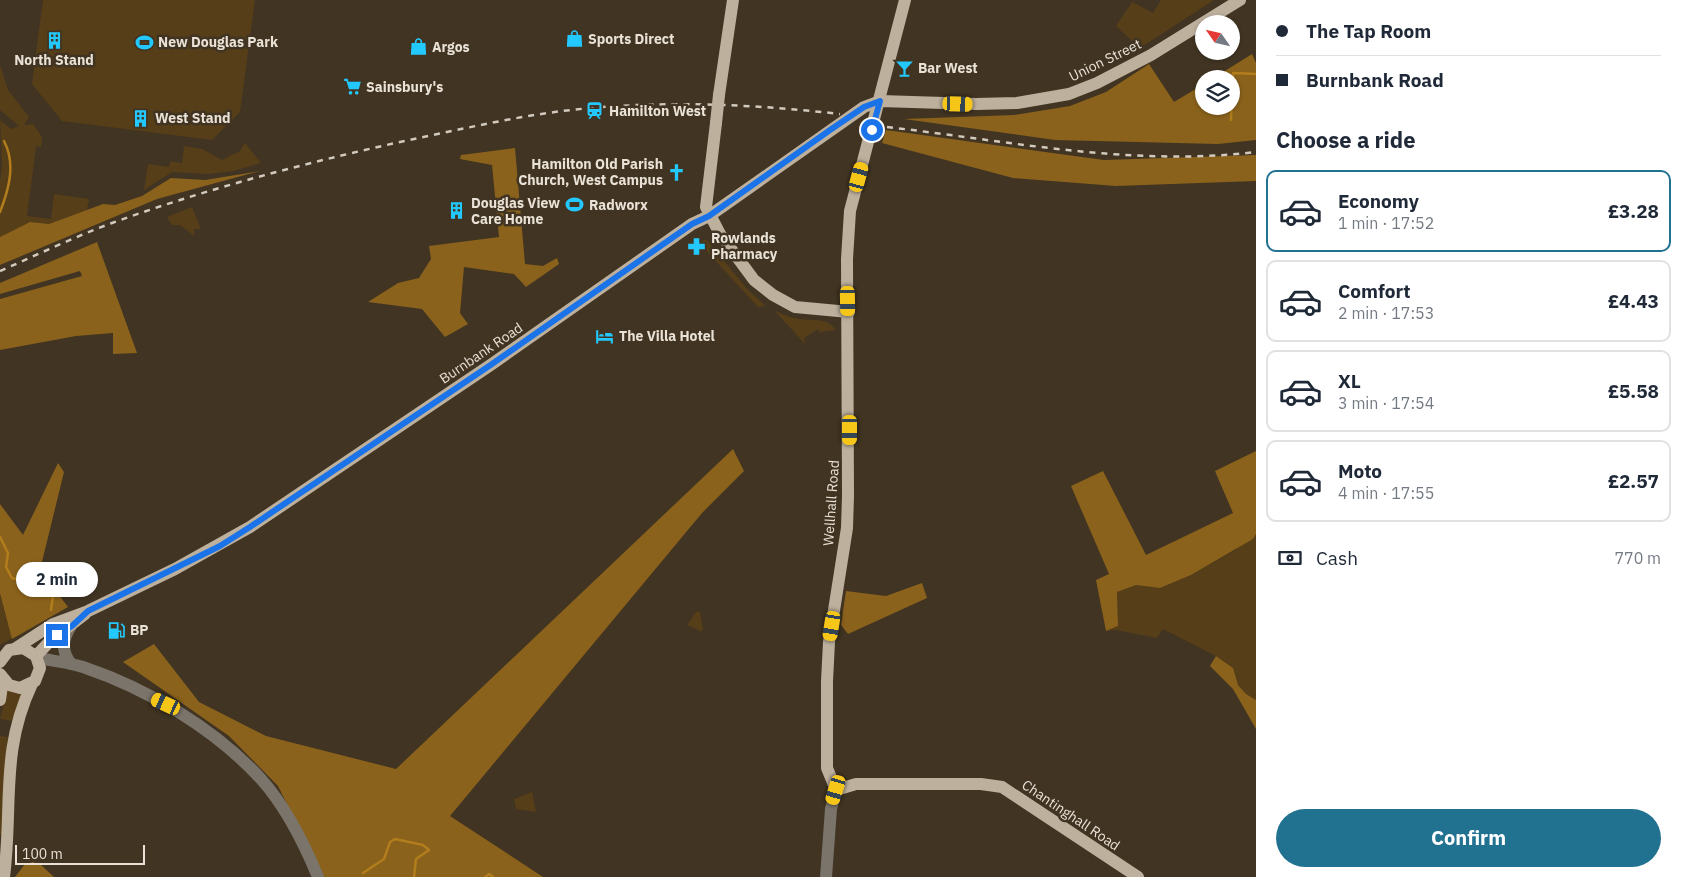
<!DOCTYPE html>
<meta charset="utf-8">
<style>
body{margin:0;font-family:"IBM Plex Sans",sans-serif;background:#f6f6f7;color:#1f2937;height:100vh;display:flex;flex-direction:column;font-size:19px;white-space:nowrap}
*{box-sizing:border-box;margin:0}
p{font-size:16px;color:#747a83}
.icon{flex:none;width:28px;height:28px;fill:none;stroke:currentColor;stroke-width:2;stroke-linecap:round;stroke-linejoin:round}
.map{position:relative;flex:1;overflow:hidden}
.panel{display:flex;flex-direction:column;background:#fff;width:425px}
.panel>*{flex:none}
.top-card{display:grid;align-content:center;height:110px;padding:0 20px;background:#fff}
.needle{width:32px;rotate:304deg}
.controls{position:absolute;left:1195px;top:15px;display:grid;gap:10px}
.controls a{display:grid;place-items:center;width:45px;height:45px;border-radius:50%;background:#fff;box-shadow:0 1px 4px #0004;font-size:25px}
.scale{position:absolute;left:15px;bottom:12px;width:130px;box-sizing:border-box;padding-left:5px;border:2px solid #eae2d7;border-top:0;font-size:14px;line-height:18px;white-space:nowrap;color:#eae2d7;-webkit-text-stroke:4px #413422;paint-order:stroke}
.end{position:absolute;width:22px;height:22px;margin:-11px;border:6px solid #1a73e8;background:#fff;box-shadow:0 0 0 2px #fff}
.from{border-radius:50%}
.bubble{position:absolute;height:35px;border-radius:18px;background:#fff;box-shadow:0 1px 4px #0004;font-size:16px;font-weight:700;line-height:35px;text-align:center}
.car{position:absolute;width:15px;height:30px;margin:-15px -8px;border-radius:6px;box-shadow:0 0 4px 1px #0007;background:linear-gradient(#f5c518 24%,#345 0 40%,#f5c518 0 76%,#345 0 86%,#f5c518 0)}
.top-card b{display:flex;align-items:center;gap:18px;height:48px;font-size:19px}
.top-card b+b{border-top:1px solid #e0e1e3}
.top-card i{width:12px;height:12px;background:#1f2937}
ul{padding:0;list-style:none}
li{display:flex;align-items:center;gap:15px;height:82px;margin:0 10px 8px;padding:0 10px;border:2px solid #e0e1e3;border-radius:10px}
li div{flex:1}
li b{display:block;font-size:19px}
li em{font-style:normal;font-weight:700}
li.current{border-color:#217191}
li>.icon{width:45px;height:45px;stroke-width:1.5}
h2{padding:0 20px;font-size:22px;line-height:60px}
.pay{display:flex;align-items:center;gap:12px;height:55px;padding:0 20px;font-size:19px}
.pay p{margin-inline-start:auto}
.primary-button{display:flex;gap:10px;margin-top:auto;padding:10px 20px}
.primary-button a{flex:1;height:58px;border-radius:30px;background:#217191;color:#fff;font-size:20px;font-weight:700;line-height:58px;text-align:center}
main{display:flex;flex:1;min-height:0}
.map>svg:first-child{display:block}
.green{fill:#563e18}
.forest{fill:#8a621b}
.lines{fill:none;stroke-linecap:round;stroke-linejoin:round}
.stream{stroke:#b27d1c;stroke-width:2.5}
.minor{stroke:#7a746b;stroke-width:12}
.major{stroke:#bdb09d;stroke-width:12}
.rail{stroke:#d2cabe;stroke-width:2.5;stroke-dasharray:6 6;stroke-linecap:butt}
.major-bridge{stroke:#bdb09d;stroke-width:12}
.route{stroke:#1a73e8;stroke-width:6}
.labels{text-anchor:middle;stroke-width:5;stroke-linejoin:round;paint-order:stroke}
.poi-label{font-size:14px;font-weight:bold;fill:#eae2d7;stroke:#413422;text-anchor:start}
.street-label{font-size:14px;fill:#eae2d7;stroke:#413422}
</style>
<main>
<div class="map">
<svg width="1256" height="877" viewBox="0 0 1256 877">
<rect width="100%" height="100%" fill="#413422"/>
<!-- green -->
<g class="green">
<polygon points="43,0 255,0 240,112 212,140 62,121 32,84"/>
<polygon points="1161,0 1214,0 1140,48 1116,26 1132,2 1153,13"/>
<polygon points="0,65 8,90 29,117 24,125 33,124 42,137 41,147 36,146 27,216 51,219 54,194 89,199 87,210 49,224 30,222 0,237 0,181 2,167 0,120 11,129 19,126 0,110"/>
<polygon points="245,143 261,163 233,171 209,174 172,172 144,190 148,164 169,167 170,161 182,163 184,146 202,149 222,160 240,151"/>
<polygon points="192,207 201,229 194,229 194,236 180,225 172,225 167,217"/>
<polygon points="706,239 748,290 766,306 758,307 699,243"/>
<path d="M774,310C782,314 790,318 800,319C813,321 827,317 836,330L819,332L818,329L804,338L805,344Z"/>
<polygon points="1256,534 1256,700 1246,694 1238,685 1233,668 1216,656 1163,629 1157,638 1116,630 1107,631 1118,626 1117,592 1136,585 1160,588 1191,575 1234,551"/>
<polygon points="0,563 35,626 0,645"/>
<polygon points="697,611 700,612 703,630 701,631 687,625"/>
<polygon points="7,690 22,694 12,721 0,719"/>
<polygon points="0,736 8,737 3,835 0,835"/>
<polygon points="532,792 536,812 516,809 514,799"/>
</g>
<!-- forest -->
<g class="forest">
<polygon points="1252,54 1256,63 1256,140 1218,144 1055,140 904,119 1014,115 1070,106 1106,92 1149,64 1174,102 1204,84 1204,106 1231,106 1231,79 1212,79"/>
<polygon points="886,130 1104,160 1256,155 1256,181 1116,186 1013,178 882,143"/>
<polygon points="515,148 525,264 543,266 557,258 559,264 526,287 514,274 464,267 460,313 468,324 445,337 422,309 368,302 398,283 419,278 431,259 429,246 499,237 492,165 460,159 461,155"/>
<polygon points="260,171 157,199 0,265 0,237 30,222 49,224 103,204 115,205 142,196 171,178 205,180"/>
<polygon points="97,242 137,353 113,354 113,333 76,336 0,350 0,299 82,276 80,271 0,294 0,283"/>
<polygon points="733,449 744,471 702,513 450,816 543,877 323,877 278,786 229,736 123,662 154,644 199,702 266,736 396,769"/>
<polygon points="1256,451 1256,534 1253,539 1191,575 1160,588 1136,585 1117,592 1118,626 1106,631 1096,580 1109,574 1071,486 1103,471 1146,555 1233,513 1215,471"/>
<polygon points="58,463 64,472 40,570 68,607 12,639 0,593 0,504 23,535"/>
<polygon points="922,583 927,598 848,634 841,625 846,591 886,596"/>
<polygon points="1216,656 1233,668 1238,685 1246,694 1256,700 1256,729 1233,689 1210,666"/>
<polygon points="33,862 41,865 54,877 15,877 25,864"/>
</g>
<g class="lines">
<!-- stream -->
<g class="stream">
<polyline points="1231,120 1233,73 1256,74"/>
<path d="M0,212C9,189 16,164 4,141"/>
<polyline points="0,537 8,553 6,567 12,578 54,588 51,610"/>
<polyline points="363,873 384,859 390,842 395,839 423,845 429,850 416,859 414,877"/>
<polyline points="485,877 489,874 493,877"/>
</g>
<!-- minor -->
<g class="minor">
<path d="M38,658C53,661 68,662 83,667C148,689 214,728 261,779C286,807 304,843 318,877"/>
<path d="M71,664C61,650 62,640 71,626"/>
<polyline points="826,877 831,809 836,790"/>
</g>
<!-- major -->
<g class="major">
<polyline points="905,0 850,211 847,259 848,496 847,528 829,642 827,681 827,768 836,790 856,784 981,784 1002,787 1138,877"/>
<polyline points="719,95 733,0"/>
<polyline points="716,123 706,207 720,234 754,280 773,295 795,307 849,312"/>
<polyline points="16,648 53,624 88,611 175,569 250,527 492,364 692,224 709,216 864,107 880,101 976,104 1017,103 1069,94 1097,83 1151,55 1240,0"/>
<polyline points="36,656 51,640 85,614"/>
<polyline points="0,662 9,650 23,648 36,656 40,668 35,681 20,688 9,685 0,674"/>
<polyline points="0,700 3,679"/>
<path d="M4,877C13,807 0,751 32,684"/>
</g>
<!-- rail -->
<g class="rail">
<path d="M887,127C1010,141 1131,167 1256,152"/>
<path d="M0,271C37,255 74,237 112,223C209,188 309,162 409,140C463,129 517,116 571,110C661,100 751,104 840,114"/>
</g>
<!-- major-bridge -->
<polyline class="major-bridge" points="716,123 719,95"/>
</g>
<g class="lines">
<!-- route -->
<polyline class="route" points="57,635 72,626 88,611 220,546 250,527 492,364 692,224 709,216 830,130 864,107 880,101 872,130"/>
</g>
<!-- icons -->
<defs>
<symbol id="shop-bare" viewBox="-9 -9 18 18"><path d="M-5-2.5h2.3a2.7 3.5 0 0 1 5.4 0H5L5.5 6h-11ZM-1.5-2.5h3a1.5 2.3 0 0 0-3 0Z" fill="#23c9fe" stroke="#413422" stroke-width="2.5" paint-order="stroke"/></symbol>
<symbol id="building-bare" viewBox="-9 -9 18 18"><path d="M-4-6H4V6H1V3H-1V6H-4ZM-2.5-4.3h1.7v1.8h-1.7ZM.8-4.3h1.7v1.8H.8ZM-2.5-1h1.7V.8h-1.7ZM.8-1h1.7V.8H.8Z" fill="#23c9fe" stroke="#413422" stroke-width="2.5" paint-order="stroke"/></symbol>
<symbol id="stadium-bare" viewBox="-9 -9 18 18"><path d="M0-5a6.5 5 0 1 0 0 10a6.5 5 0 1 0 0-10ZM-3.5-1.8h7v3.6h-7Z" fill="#23c9fe" stroke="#413422" stroke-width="2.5" paint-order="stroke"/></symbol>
<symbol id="bar-bare" viewBox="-9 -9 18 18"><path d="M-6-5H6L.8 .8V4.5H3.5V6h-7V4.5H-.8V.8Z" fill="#23c9fe" stroke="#413422" stroke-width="2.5" paint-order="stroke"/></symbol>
<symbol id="supermarket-bare" viewBox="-9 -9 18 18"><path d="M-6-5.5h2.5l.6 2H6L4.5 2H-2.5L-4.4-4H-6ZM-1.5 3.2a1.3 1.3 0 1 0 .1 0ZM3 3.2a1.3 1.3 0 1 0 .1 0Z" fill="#23c9fe" stroke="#413422" stroke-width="2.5" paint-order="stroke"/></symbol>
<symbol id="station-bare" viewBox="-9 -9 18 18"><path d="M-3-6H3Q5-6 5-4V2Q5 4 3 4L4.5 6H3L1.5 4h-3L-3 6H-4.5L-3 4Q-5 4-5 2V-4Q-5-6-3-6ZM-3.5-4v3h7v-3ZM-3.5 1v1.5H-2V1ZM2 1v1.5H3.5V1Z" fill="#23c9fe" stroke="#413422" stroke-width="2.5" paint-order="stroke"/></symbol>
<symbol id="church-bare" viewBox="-9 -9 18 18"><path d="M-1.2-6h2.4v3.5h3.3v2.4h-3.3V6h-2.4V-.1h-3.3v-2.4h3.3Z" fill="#23c9fe" stroke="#413422" stroke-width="2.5" paint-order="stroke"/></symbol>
<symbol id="pharmacy-bare" viewBox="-9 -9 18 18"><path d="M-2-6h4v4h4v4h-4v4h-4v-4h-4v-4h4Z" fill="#23c9fe" stroke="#413422" stroke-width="2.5" paint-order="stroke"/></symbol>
<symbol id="hotel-bare" viewBox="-9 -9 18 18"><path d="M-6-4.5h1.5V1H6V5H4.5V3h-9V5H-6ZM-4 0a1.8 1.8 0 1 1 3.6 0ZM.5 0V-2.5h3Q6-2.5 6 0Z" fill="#23c9fe" stroke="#413422" stroke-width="2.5" paint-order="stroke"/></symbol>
<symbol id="fuel-bare" viewBox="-9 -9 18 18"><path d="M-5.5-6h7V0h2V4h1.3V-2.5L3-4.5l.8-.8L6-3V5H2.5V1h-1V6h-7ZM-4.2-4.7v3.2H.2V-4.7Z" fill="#23c9fe" stroke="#413422" stroke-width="2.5" paint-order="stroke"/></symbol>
</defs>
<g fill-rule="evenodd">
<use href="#shop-bare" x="562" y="26" width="25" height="25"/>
<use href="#building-bare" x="42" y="28" width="25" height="25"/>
<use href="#stadium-bare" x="132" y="30" width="25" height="25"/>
<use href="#shop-bare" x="406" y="34" width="25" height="25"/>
<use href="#bar-bare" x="892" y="56" width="25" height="25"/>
<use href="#supermarket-bare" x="340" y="74" width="25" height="25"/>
<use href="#station-bare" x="582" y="98" width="25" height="25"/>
<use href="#building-bare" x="128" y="106" width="25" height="25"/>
<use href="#church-bare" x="664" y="160" width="25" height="25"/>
<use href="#stadium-bare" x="562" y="192" width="25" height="25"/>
<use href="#building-bare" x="444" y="198" width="25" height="25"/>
<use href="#pharmacy-bare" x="684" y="234" width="25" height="25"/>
<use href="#hotel-bare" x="592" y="324" width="25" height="25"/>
<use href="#fuel-bare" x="104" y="618" width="25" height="25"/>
</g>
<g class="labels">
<!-- poi labels -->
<g class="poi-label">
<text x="588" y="44">Sports Direct</text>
<text x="158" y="47">New Douglas Park</text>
<text x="432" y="52">Argos</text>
<text x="54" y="65" text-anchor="middle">North Stand</text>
<text x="918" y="73">Bar West</text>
<text x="366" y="92">Sainsbury's</text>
<text x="609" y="116">Hamilton West</text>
<text x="155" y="123">West Stand</text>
<text x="663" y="169" text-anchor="end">Hamilton Old Parish<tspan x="663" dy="16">Church, West Campus</tspan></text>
<text x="471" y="208">Douglas View<tspan x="471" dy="16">Care Home</tspan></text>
<text x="589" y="210">Radworx</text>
<text x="711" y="243">Rowlands<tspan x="711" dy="16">Pharmacy</tspan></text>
<text x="619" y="341">The Villa Hotel</text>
<text x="130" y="635">BP</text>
</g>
<!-- street labels -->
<g class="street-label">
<text transform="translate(1105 60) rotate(-26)" y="5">Union Street</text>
<text transform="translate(481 353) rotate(-34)" y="5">Burnbank Road</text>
<text transform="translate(831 503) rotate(-86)" y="5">Wellhall Road</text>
<text transform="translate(1071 815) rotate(34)" y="5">Chantinghall Road</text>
</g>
</g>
</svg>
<div class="controls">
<a><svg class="needle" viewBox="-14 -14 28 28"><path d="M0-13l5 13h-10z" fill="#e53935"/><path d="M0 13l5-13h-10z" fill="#747a83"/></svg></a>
<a><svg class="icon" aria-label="layers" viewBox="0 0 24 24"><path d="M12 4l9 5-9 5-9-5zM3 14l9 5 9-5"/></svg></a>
</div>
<div class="scale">100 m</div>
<i class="end from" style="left:872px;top:130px"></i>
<i class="end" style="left:57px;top:635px"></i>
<div class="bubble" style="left:16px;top:562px;width:82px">2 min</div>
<i class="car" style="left:958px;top:104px;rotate:92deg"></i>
<i class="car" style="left:859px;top:177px;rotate:15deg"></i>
<i class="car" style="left:848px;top:301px;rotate:179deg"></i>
<i class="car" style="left:850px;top:430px;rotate:180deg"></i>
<i class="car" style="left:832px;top:626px;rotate:189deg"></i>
<i class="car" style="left:166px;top:704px;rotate:295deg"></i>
<i class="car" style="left:836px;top:790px;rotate:197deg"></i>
</div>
<section class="panel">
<div class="top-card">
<b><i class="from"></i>The Tap Room</b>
<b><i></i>Burnbank Road</b>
</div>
<h2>Choose a ride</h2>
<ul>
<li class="current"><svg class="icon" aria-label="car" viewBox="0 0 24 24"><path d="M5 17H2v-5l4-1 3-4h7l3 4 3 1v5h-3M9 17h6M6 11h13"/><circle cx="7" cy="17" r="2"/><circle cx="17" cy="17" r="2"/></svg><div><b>Economy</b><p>1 min · 17:52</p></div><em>£3.28</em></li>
<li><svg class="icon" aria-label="car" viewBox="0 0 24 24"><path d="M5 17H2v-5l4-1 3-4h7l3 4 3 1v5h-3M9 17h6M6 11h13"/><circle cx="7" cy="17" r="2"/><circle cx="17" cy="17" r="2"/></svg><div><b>Comfort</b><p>2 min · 17:53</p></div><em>£4.43</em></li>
<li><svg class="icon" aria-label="car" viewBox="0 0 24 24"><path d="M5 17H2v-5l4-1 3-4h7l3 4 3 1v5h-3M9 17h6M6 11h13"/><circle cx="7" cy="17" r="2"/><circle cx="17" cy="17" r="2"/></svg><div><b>XL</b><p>3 min · 17:54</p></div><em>£5.58</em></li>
<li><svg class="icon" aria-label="car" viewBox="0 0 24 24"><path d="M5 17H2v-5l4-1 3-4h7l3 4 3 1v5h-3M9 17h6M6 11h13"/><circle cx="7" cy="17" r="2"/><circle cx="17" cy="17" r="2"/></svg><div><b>Moto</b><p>4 min · 17:55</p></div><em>£2.57</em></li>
</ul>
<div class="pay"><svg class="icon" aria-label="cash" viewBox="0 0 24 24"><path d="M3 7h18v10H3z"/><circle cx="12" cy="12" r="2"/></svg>Cash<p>770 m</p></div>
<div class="primary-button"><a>Confirm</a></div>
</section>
</main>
